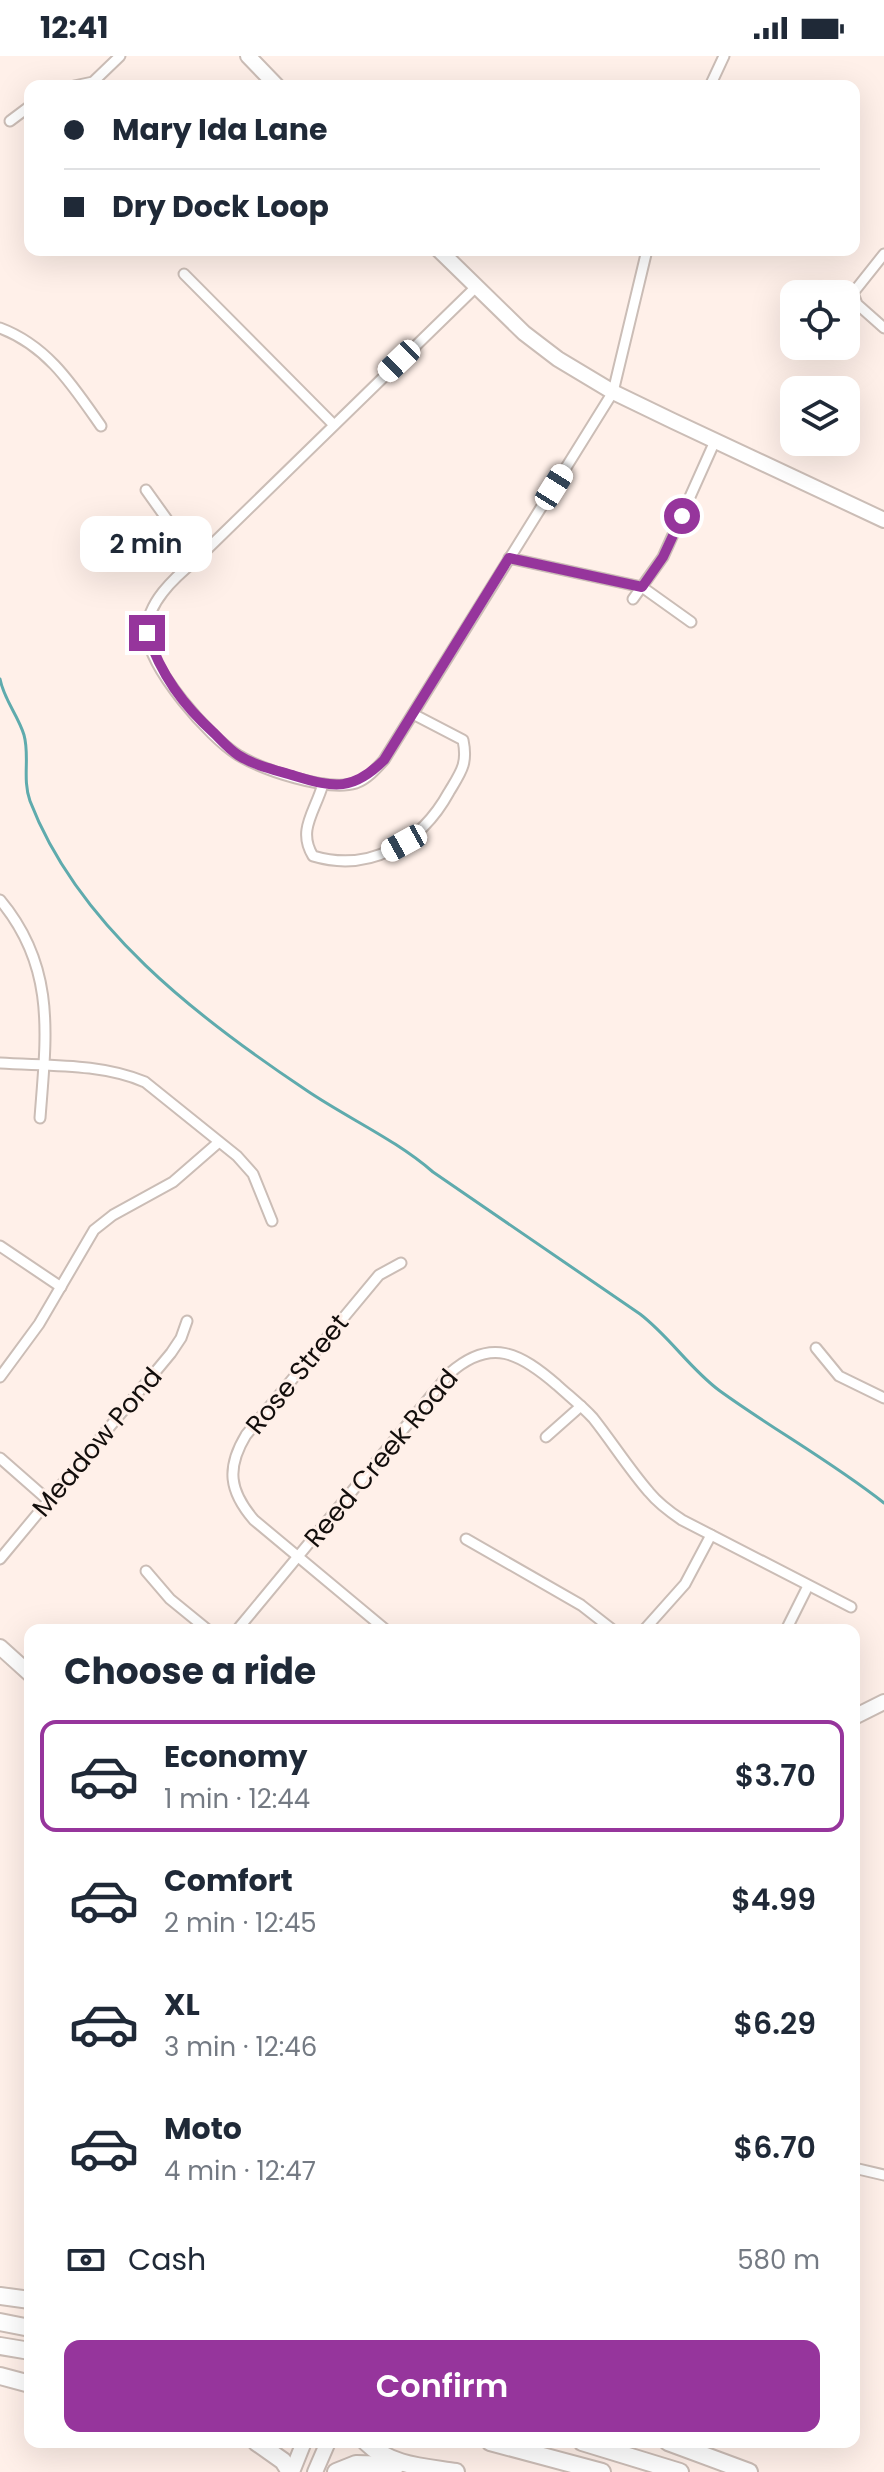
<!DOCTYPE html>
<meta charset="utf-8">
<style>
body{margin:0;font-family:Poppins,sans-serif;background:#f6f6f7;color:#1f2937;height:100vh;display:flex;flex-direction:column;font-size:30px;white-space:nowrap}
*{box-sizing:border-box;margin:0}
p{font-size:26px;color:#747a83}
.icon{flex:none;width:44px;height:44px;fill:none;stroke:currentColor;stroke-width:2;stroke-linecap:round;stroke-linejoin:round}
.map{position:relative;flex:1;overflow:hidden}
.details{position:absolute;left:24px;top:1568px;width:836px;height:824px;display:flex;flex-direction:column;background:#fff;border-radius:16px;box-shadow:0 8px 32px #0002}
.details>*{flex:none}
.guide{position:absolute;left:24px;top:24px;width:836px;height:176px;border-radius:16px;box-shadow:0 8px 32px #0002;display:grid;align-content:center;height:176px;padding:0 40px;background:#fff}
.tools{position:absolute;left:780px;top:224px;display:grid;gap:16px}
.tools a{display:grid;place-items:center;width:80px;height:80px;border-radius:16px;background:#fff;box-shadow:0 8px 32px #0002;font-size:40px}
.end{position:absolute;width:36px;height:36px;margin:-18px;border:10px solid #96359c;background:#fff;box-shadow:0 0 0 4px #fff}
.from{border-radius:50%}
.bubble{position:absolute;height:56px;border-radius:16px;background:#fff;box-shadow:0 8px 32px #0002;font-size:26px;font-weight:600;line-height:56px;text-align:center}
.car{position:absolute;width:24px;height:48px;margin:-24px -12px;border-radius:10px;box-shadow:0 0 6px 2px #0007;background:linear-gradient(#fff 24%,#345 0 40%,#fff 0 76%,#345 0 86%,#fff 0)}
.guide b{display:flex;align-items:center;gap:28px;height:76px;font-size:30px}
.guide b+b{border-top:2px solid #e0e1e3}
.guide i{width:20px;height:20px;background:#1f2937}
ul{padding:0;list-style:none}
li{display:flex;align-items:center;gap:24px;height:112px;margin:0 16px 12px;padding:0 24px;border:4px solid transparent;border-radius:16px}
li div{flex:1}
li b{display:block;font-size:30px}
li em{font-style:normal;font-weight:600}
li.active{border-color:#96359c}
li>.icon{width:72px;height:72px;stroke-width:1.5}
h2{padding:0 40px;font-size:36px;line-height:96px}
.pay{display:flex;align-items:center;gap:20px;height:88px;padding:0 40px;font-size:30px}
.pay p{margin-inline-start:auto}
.primary-button{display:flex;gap:16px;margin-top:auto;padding:16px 40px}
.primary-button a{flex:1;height:92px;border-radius:16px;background:#96359c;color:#fff;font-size:32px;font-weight:600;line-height:92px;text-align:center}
.status{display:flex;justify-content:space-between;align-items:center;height:56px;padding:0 40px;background:#fff;direction:ltr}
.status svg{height:22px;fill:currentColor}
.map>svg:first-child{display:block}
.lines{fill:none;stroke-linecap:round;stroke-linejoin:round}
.stream{stroke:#5fabad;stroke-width:3}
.street-casing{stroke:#cbbdb6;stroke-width:13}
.secondary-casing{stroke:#cbbdb6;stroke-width:18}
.primary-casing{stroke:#cbbdb6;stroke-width:18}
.highway-casing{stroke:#cbbdb6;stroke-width:20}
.street{stroke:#fff;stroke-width:9}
.secondary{stroke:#fff;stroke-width:14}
.primary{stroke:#fff;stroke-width:14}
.highway{stroke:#fff;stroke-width:16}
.route{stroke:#96359c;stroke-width:10}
.labels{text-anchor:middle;stroke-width:6;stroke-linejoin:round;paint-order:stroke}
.street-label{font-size:26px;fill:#130e0c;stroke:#fff0e9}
</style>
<div class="status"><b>12:41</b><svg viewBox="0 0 49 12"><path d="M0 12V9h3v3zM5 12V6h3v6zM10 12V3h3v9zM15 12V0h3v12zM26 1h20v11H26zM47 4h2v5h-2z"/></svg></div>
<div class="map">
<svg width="884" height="2416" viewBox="0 0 884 2416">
<rect width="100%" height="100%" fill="#fff0e9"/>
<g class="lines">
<!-- stream -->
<path class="stream" d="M0,623C4,644 18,659 24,679C30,700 22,723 30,745C78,870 198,962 306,1034C347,1062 395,1083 433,1116L640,1258C670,1281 690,1313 720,1335C774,1374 832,1406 884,1447"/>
<defs>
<g id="street">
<polyline points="74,30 93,26 120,0"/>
<polyline points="710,30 724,0"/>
<polyline points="10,65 30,50"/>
<polyline points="884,198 853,237 857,248 884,272"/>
<polyline points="184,218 333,368"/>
<path d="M476,231L196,504C175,521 145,548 147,578C150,613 209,681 238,699C263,714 327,736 356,727C367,723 376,713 384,704L613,336L647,194"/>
<path d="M0,272C48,290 73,330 101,370"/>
<polyline points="146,434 196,504"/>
<polyline points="509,502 642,531 691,566"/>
<polyline points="633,543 663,501 715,385"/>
<path d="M323,728C315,756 297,774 313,800C370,817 421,787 449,736C461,716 468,708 463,684L413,658"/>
<path d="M0,844C57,912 46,981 40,1062"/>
<path d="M0,1007C47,1010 101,1007 145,1026L237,1100L253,1118L272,1165"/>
<polyline points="0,1190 61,1231"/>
<polyline points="816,1292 839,1320 884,1342"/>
<polyline points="0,1321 39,1268 94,1174 113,1159 173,1126 219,1086"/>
<polyline points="546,1381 581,1350"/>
<polyline points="0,1402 49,1445"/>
<polyline points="466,1483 581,1549 613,1574"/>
<polyline points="0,1503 171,1297 181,1282 187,1265"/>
<polyline points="146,1515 170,1543 208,1574"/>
<path d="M237,1574L450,1317C491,1281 520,1297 557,1329C569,1340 582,1350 593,1362C612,1386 629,1413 649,1436C658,1447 670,1456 682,1464L851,1551"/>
<path d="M386,1574L254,1464C229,1435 226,1412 246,1379L379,1219L401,1207"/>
<polyline points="644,1574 685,1528 711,1479"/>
<polyline points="786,1574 808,1530"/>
<polyline points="854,2112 884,2119"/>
</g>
<g id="secondary">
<polyline points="0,1591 30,1618"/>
<polyline points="854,1661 884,1646"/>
<polyline points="292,2416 304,2386"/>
<polyline points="315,2416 328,2386"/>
</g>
<g id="primary">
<polyline points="248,0 277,30"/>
<polyline points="439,194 524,277 558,303 613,336 673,365 884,464"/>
</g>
<g id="highway">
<polyline points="0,2240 30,2244"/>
<polyline points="0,2266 30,2272"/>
<polyline points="0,2290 30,2295"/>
<polyline points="0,2320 30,2328"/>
<polyline points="256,2386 283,2405 290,2416"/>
<path d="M366,2386C390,2410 424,2411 456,2416"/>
<polyline points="490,2386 602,2416"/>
<polyline points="582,2386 680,2416"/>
<polyline points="668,2386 749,2416"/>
<polyline points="336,2416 356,2408 397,2409"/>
</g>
</defs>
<!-- street casing -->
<use href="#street" class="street-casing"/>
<!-- secondary casing -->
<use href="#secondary" class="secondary-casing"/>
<!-- primary casing -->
<use href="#primary" class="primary-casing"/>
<!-- highway casing -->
<use href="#highway" class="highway-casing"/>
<!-- street -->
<use href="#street" class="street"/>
<!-- secondary -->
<use href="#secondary" class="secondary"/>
<!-- primary -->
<use href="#primary" class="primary"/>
<!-- highway -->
<use href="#highway" class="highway"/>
</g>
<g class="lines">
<!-- route -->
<path class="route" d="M147,577C161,619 183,649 215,678C222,685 229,693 238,699C255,710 276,714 295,720C335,732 353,735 384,704L509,502L642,531L663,501L682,460"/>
</g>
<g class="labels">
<!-- street labels -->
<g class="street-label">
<text transform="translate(297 1318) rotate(-51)" y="9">Rose Street</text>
<text transform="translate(97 1386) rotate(-50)" y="9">Meadow Pond</text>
<text transform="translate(381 1402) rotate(-50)" y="9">Reed Creek Road</text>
</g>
</g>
</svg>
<div class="tools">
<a><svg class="icon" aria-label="locate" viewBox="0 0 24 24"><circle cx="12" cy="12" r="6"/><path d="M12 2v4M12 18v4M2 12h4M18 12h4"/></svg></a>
<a><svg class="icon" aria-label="layers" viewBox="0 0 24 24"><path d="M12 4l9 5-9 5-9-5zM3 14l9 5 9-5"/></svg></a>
</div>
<i class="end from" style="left:682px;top:460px"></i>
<i class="end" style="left:147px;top:577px"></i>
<div class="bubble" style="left:80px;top:460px;width:132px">2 min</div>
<i class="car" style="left:399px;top:305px;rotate:226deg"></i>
<i class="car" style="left:554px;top:431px;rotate:32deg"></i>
<i class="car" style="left:404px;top:787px;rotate:241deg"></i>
<div class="guide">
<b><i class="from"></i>Mary Ida Lane</b>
<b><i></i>Dry Dock Loop</b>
</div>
<section class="details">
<h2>Choose a ride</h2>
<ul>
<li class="active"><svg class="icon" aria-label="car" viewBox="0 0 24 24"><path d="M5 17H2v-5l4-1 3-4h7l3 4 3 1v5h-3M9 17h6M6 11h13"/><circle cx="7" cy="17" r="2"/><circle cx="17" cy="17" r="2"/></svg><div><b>Economy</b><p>1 min · 12:44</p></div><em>$3.70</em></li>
<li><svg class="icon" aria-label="car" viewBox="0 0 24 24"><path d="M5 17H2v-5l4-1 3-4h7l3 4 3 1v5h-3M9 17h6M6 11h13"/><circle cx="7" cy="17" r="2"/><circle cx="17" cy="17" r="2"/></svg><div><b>Comfort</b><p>2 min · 12:45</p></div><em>$4.99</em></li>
<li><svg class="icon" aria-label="car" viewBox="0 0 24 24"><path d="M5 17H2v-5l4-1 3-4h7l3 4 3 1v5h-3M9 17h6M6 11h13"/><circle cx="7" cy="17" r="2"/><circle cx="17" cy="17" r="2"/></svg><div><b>XL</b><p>3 min · 12:46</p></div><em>$6.29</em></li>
<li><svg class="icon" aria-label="car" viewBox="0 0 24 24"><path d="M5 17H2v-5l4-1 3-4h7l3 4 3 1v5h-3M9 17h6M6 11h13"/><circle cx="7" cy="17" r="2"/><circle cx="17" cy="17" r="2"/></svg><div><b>Moto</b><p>4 min · 12:47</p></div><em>$6.70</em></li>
</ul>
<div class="pay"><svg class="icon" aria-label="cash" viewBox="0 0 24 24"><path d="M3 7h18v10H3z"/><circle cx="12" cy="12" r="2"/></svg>Cash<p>580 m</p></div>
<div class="primary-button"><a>Confirm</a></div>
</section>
</div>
